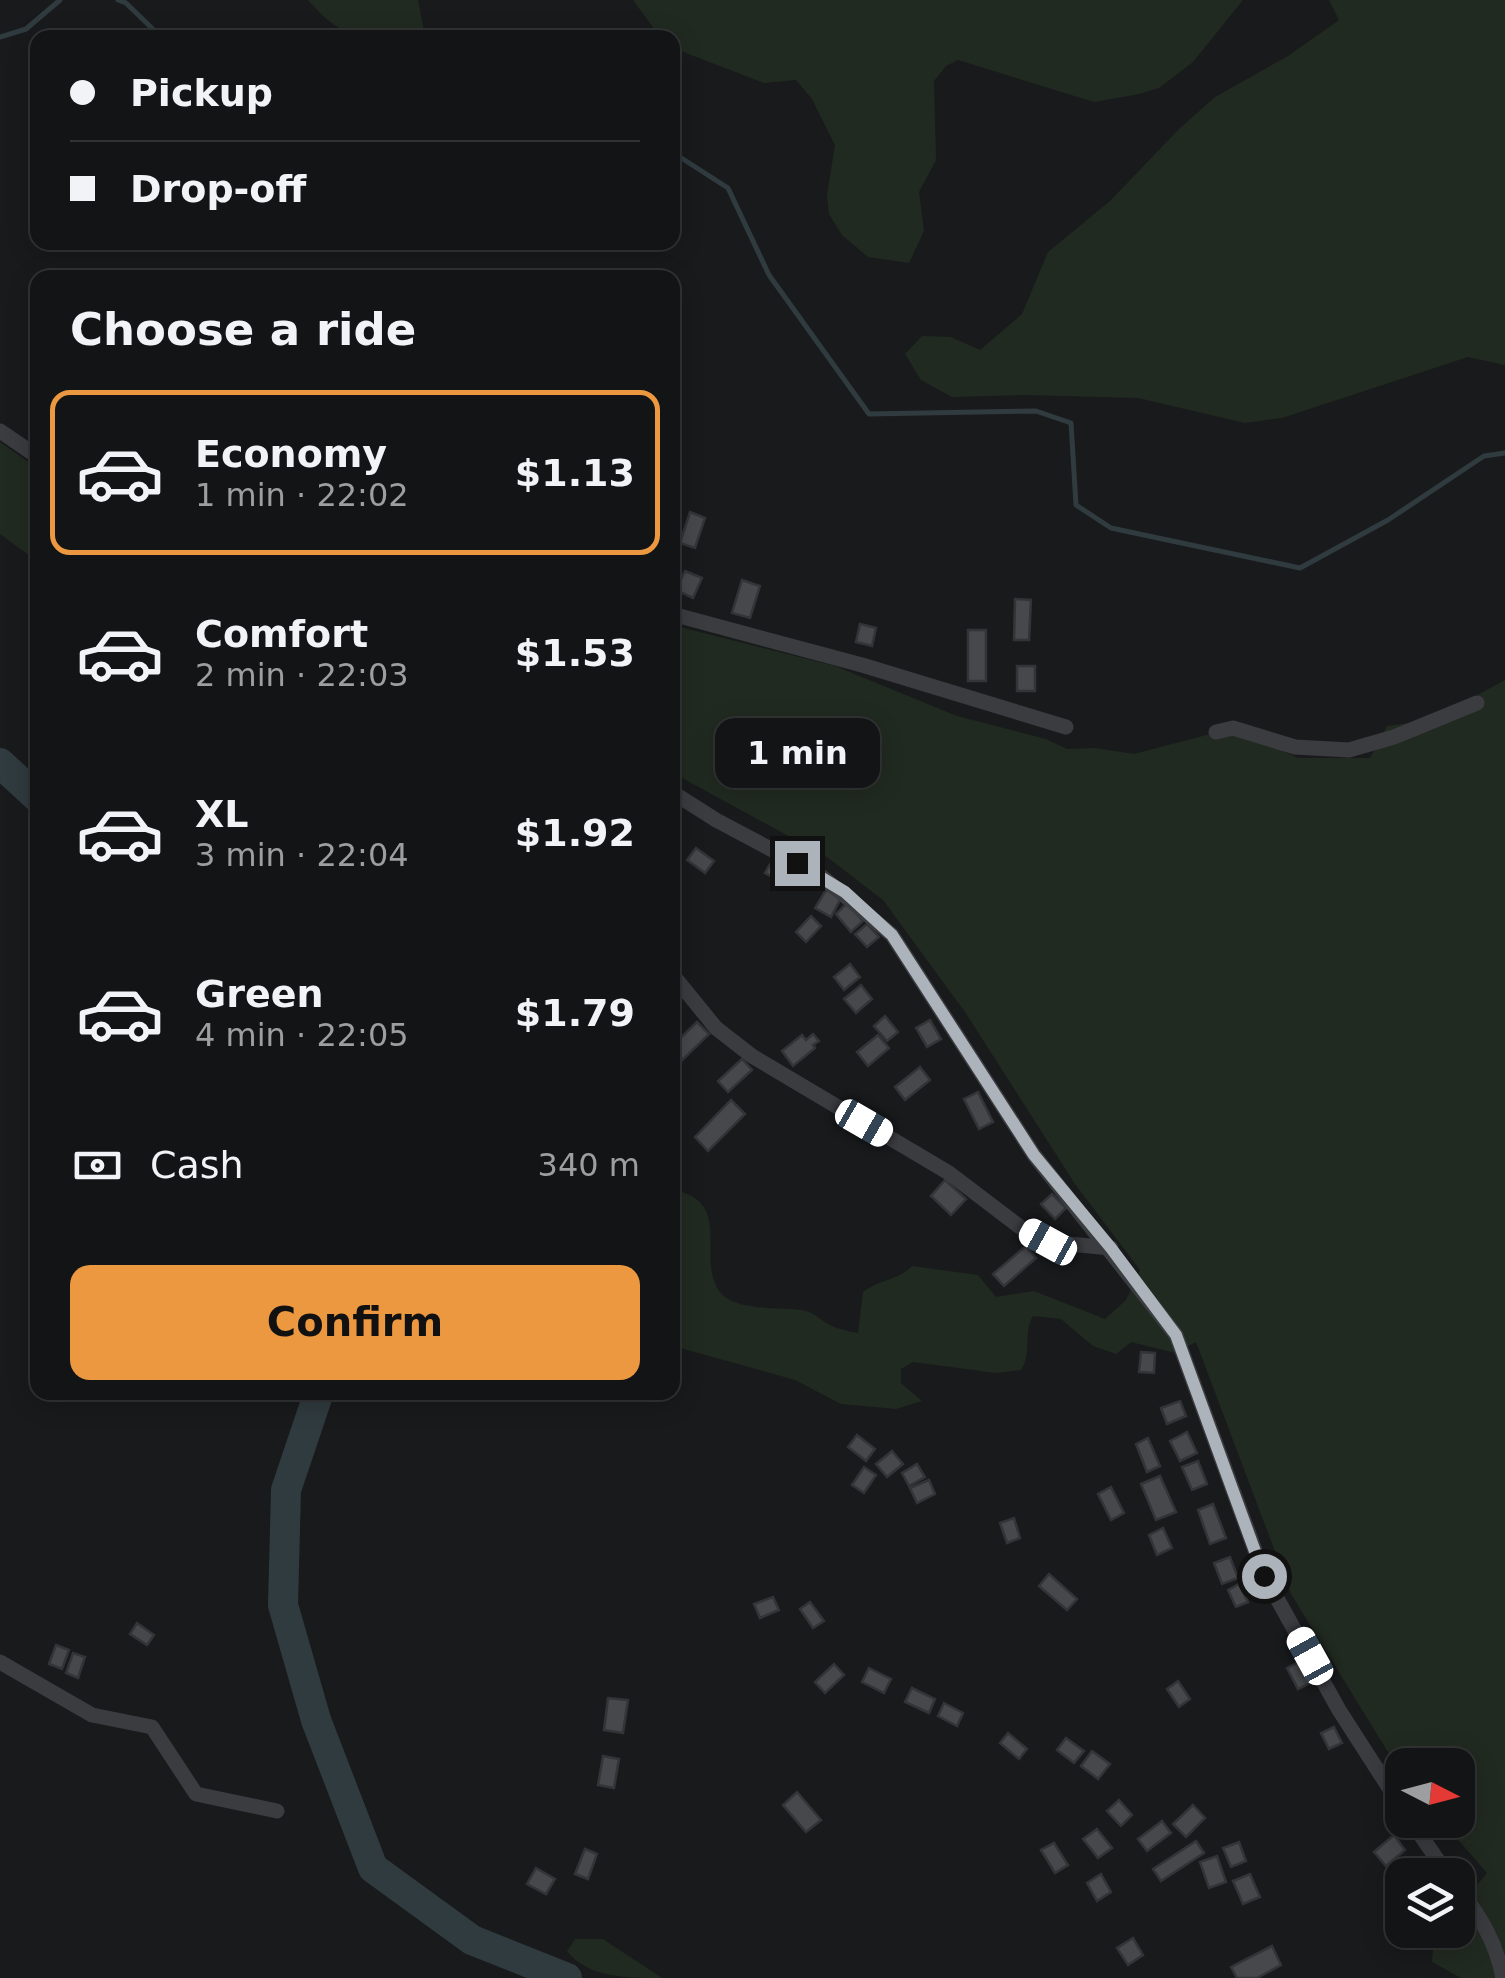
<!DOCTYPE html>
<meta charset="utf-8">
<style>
body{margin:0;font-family:"DejaVu Sans",sans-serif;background:#202122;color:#f1f3f6;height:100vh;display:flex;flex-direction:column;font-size:38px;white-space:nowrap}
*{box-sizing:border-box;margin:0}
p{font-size:32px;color:#9d9ea0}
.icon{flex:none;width:55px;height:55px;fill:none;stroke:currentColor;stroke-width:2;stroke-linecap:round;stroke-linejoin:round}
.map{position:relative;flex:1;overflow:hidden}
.panel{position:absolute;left:30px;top:270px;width:650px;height:1130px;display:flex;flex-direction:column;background:#131415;border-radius:20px;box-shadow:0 5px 25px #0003,0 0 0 2px #323334}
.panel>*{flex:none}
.guide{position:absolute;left:30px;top:30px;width:650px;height:220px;border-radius:20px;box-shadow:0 5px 25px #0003,0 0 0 2px #323334;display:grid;align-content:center;height:220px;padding:0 40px;background:#131415}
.needle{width:65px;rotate:96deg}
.buttons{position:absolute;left:1385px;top:1748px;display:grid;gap:20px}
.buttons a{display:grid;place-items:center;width:90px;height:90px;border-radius:20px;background:#131415;box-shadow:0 5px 25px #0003,0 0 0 2px #323334;font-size:50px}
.end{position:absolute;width:45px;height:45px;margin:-22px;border:12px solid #acb3bb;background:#111;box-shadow:0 0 0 5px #111}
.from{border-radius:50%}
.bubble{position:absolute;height:70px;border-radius:20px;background:#131415;box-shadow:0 5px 25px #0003,0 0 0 2px #323334;font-size:32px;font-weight:600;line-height:70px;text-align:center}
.car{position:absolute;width:30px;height:60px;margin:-30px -15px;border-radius:12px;box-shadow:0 0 8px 2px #0007;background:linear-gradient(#fff 24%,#345 0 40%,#fff 0 76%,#345 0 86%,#fff 0)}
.guide b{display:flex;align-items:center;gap:35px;height:95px;font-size:38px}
.guide b+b{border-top:2px solid #323334}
.guide i{width:25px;height:25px;background:#f1f3f6}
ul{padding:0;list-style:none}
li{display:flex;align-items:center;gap:30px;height:165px;margin:0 20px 15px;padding:0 20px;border:5px solid transparent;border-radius:20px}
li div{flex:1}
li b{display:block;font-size:38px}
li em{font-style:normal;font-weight:600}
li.active{border-color:#ec9841}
li>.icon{width:90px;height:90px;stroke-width:1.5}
h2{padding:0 40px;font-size:45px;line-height:120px}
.pay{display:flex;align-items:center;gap:25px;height:110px;padding:0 40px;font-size:38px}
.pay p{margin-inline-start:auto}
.action{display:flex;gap:20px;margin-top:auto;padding:20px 40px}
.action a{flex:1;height:115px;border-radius:20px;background:#ec9841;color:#111;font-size:40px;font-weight:600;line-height:115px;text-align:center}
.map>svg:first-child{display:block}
.green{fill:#212a21}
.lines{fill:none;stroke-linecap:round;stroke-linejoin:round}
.stream{stroke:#303b3f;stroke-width:5}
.river{stroke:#303b3f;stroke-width:30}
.building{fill:#46484b;stroke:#333437;stroke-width:2.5}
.street{stroke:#3b3c40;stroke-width:15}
.route{stroke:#acb3bb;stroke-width:12}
</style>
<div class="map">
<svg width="1505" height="1978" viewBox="0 0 1505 1978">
<rect width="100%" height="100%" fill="#191a1c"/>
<!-- green -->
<g class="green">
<path d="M308,0H418L424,31C414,38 406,38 393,38C351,38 336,32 308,0Z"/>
<polygon points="633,0 1243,0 1193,62 1159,88 1139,94 1094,102 958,60 946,66 934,81 936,160 919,192 924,231 909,263 868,257 842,235 829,214 827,195 835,145 812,99 796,80 764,83 673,48 672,38 660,37"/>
<polygon points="1329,0 1505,0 1505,365 1468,357 1282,418 1245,423 1138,398 1026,395 952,397 921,380 905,354 922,336 951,337 980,350 1022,314 1048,252 1110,201 1178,130 1215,97 1288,56 1339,20"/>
<polygon points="0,442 37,468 37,561 0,534"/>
<path d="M672,625L835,666L957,716L1046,739L1067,749L1095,748L1134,754L1233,728L1298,758H1370L1387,726L1431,720L1505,680V1978H1461L1432,1962L1434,1935L1439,1930H1458V1908L1487,1873L1441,1820H1458V1765H1402V1775L1291,1594L1196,1342L1175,1353L1131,1342L1116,1354L1093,1346L1061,1319L1033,1316C1023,1332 1032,1355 1021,1370L996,1373L913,1362L901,1369V1383L922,1401L896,1409L841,1404L795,1380L673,1346V1190C735,1201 695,1259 720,1292C734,1311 779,1307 801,1310C813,1311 819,1319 828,1324C837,1329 848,1331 858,1333L863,1292C879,1279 898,1281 912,1266L978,1275L996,1297L1034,1291L1105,1319L1126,1300L1140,1270L1075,1184L965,1012L883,900L827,857L673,773Z"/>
<path d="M575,1939H603L662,1978C627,1978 588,1978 567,1951Z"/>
</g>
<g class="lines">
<!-- stream -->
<g class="stream">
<polyline points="118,0 126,3 162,38"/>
<polyline points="0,37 26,29 60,0"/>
<polyline points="672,152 728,188 769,275 869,414 1036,411 1071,423 1076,505 1111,528 1300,568 1388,520 1484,456 1505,453"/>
</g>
<!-- river -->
<g class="river">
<polyline points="0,763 38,798"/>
<polyline points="319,1392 286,1490 283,1605 316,1720 373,1868 472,1940 567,1978"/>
</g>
</g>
<!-- building -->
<g class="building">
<polygon points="690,512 705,518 695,548 680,543"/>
<polygon points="685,571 702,578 693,598 676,590"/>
<polygon points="742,580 760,586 750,618 732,613"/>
<polygon points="1015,599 1031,600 1029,640 1014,640"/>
<polygon points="860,624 876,628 872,646 856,642"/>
<rect x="968" y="630" width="18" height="51"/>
<rect x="1017" y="666" width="18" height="25"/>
<polygon points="696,848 714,861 705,873 687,860"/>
<polygon points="773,859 794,871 787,885 765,873"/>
<polygon points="826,890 841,898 831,917 815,908"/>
<polygon points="847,903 863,921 851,932 836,914"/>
<polygon points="811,916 821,926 806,942 796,932"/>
<polygon points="867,924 879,937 867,947 855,934"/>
<polygon points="850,964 860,977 844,990 834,977"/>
<polygon points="861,985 872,999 856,1013 844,999"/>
<polygon points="885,1016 898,1032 887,1041 874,1026"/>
<polygon points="930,1020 941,1039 927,1047 916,1028"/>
<polygon points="697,1022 709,1034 672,1070 672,1046"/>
<polygon points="813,1034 819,1041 813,1045 815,1048 793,1066 782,1051 802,1035 806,1040"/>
<polygon points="878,1035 889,1048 868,1066 857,1052"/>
<polygon points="742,1059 752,1070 728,1092 718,1081"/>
<polygon points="920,1067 930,1080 905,1100 895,1087"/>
<polygon points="978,1092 993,1122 979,1129 964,1099"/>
<polygon points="731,1100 745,1114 708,1151 695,1137"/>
<polygon points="945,1180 966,1199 951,1215 931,1196"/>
<polygon points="1052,1194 1066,1208 1055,1219 1041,1204"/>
<polygon points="1026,1246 1036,1258 1004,1286 993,1274"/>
<polygon points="1141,1352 1155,1353 1154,1373 1139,1372"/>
<polygon points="1180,1401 1186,1416 1167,1424 1161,1408"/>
<polygon points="1187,1432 1197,1453 1180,1461 1170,1441"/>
<polygon points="857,1435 875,1449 866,1461 848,1447"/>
<polygon points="1148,1438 1160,1466 1147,1472 1136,1444"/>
<polygon points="892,1451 903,1464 887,1477 876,1464"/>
<polygon points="1198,1461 1207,1484 1192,1490 1182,1467"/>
<polygon points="917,1464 925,1477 909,1486 902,1473"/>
<polygon points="864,1467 876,1475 864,1493 852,1485"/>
<polygon points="1160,1476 1176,1512 1156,1520 1141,1484"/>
<polygon points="929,1480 935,1494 917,1503 910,1488"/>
<polygon points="1111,1487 1124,1513 1111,1520 1098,1494"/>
<polygon points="1213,1504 1226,1538 1210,1544 1198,1510"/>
<polygon points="1014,1518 1020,1538 1007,1543 1000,1523"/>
<polygon points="1163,1528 1172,1548 1157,1555 1149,1535"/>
<polygon points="1230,1557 1238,1578 1222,1584 1214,1563"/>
<polygon points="1049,1574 1077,1599 1067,1610 1039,1586"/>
<polygon points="1239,1584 1248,1602 1236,1607 1228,1590"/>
<polygon points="773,1597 779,1610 760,1618 754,1604"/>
<polygon points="810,1602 824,1621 813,1628 800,1609"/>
<polygon points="137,1623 154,1635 147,1645 130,1634"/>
<polygon points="56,1645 69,1650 62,1669 49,1664"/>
<polygon points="73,1653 85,1657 78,1678 66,1673"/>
<polygon points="1299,1662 1310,1683 1298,1689 1287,1668"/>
<polygon points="834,1664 844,1675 825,1693 815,1682"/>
<polygon points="869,1668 891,1679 884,1693 862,1682"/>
<polygon points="1178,1681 1190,1699 1179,1707 1167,1689"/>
<polygon points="912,1688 935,1699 929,1713 905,1702"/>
<polygon points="608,1698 628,1700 623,1733 604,1730"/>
<polygon points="944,1703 963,1713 957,1726 938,1716"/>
<polygon points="1334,1727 1342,1743 1329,1749 1321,1733"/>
<polygon points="1008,1733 1027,1749 1019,1759 1000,1743"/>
<polygon points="1066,1738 1084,1751 1074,1763 1057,1750"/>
<polygon points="1092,1751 1110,1764 1098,1779 1081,1766"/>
<polygon points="603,1756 619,1759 614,1788 598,1785"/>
<polygon points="797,1792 821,1820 806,1832 783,1805"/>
<polygon points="1119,1800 1132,1815 1121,1826 1107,1811"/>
<polygon points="1193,1805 1205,1818 1186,1837 1173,1824"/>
<polygon points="1162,1821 1171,1833 1147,1851 1138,1839"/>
<polygon points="1097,1829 1112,1848 1098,1858 1083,1839"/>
<polygon points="1394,1835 1405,1850 1386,1866 1374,1852"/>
<polygon points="1196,1841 1204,1853 1161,1881 1153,1869"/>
<polygon points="1239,1842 1246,1861 1231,1867 1223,1848"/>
<polygon points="1054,1843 1068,1865 1055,1873 1041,1850"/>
<polygon points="585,1849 597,1854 588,1879 575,1874"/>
<polygon points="1217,1856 1226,1882 1209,1888 1200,1862"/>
<polygon points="536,1868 555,1879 546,1894 527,1884"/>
<polygon points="1101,1874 1111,1892 1097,1901 1087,1883"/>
<polygon points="1250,1874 1260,1897 1243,1904 1233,1881"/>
<polygon points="1133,1938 1143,1955 1128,1965 1117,1948"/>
<polygon points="1272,1946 1281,1965 1257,1978 1237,1978 1231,1967"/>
</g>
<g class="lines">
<!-- street -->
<g class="street">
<polyline points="0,431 38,457"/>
<polyline points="672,614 862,665 1066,727"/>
<polyline points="1216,732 1233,728 1295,747 1349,750 1394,737 1477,703"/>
<polyline points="672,792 716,820 821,876 892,935 1034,1155 1176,1335 1264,1575 1339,1710 1402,1808"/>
<polyline points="672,974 716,1028 752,1056 949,1173 1020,1227 1048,1242 1111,1248"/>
<polyline points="0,1662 92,1715 152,1727 196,1794 277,1811"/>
<polyline points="1410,1820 1448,1875"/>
<path d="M1458,1887C1480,1917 1496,1941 1503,1978"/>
</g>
</g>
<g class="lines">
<!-- route -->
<polyline class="route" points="797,863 845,892 892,935 1034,1155 1111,1248 1176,1335 1264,1576"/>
</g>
</svg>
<div class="buttons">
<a><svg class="needle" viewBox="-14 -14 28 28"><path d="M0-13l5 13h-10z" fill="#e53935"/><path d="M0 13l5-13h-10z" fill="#9d9ea0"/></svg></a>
<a><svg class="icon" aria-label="layers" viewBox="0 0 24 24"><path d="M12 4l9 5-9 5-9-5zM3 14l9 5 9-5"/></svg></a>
</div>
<i class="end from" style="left:1264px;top:1576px"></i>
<i class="end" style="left:797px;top:863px"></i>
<div class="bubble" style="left:715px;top:718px;width:165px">1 min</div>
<i class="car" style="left:864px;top:1123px;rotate:120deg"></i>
<i class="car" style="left:1048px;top:1242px;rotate:299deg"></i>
<i class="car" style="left:1310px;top:1656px;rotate:331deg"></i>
<div class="guide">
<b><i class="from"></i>Pickup</b>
<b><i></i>Drop-off</b>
</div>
<section class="panel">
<h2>Choose a ride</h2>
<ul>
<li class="active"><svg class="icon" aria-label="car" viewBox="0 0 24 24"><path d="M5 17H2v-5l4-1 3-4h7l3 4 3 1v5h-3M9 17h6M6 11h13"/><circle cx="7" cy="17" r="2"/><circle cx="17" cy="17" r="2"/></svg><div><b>Economy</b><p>1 min · 22:02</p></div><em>$1.13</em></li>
<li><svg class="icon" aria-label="car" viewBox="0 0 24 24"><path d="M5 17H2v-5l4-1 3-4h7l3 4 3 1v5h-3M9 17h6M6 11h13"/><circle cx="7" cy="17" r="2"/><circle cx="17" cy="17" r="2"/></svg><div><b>Comfort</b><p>2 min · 22:03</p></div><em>$1.53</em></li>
<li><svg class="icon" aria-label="car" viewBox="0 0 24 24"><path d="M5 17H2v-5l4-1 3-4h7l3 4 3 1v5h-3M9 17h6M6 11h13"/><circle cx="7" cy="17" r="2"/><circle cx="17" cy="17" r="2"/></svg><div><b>XL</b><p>3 min · 22:04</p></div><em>$1.92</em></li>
<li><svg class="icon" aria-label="car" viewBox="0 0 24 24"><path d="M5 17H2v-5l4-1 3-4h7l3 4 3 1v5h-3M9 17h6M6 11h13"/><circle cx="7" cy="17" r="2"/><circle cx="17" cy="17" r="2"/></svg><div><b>Green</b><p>4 min · 22:05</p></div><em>$1.79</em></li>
</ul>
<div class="pay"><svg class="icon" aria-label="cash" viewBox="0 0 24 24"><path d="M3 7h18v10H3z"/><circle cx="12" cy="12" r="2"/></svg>Cash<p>340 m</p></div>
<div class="action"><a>Confirm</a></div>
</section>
</div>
